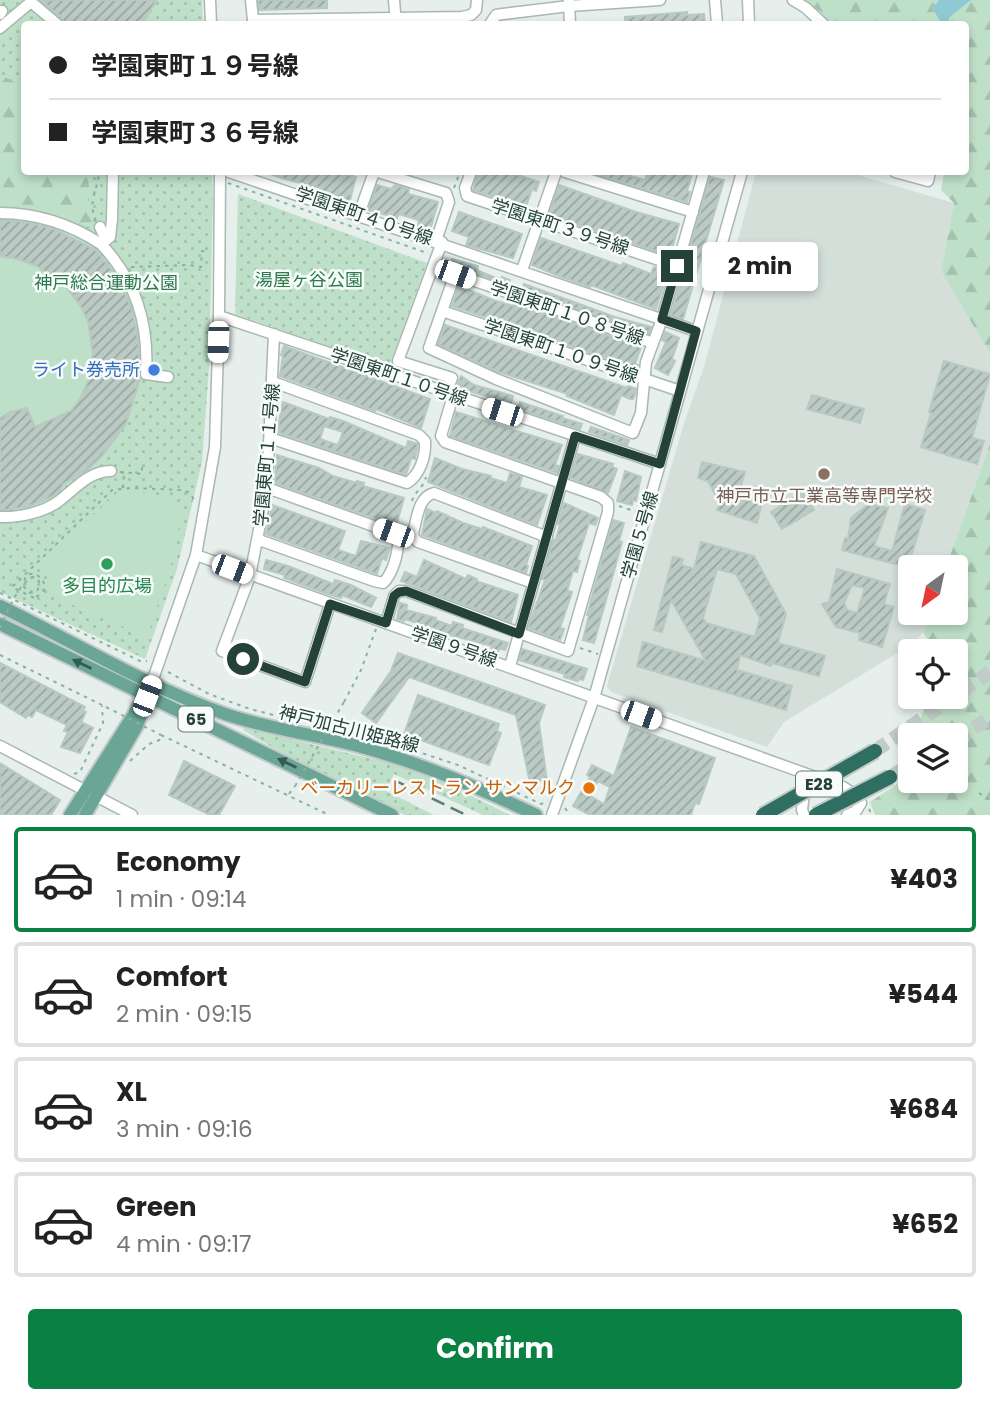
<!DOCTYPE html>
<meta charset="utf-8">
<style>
body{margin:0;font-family:Poppins,"Noto Sans JP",sans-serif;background:#f2f2f2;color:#222;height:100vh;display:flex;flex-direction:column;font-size:26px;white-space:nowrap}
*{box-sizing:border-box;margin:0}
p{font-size:23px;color:#767676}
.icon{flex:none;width:38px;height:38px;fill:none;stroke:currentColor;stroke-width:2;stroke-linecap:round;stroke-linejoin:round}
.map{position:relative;height:815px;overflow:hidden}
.details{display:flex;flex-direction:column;background:#fff;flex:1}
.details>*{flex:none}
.hud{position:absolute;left:21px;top:21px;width:948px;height:154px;border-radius:7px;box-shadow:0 4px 10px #0003;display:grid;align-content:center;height:154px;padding:0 28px;background:#fff}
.needle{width:46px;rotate:213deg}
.tools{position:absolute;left:898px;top:555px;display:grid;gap:14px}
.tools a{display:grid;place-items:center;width:70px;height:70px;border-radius:7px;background:#fff;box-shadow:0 4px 10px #0003;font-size:35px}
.end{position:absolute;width:32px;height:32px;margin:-16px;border:9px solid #24423a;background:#fff;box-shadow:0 0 0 4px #fff}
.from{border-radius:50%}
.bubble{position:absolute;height:49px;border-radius:7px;background:#fff;box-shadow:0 4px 10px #0003;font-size:23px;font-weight:700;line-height:49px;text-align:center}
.car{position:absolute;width:21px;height:42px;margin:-21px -10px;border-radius:9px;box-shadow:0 0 5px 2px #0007;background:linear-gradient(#fff 24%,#345 0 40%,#fff 0 76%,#345 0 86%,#fff 0)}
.hud b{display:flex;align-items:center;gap:24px;height:66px;font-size:26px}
.hud b+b{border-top:2px solid #e0e0e0}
.hud i{width:18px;height:18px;background:#222}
ul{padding:12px 0 0;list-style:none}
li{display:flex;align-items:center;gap:21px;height:105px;margin:0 14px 10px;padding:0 14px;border:4px solid #e0e0e0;border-radius:7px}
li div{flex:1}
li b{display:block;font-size:26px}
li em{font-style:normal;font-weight:700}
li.active{border-color:#0b8043}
li>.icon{width:63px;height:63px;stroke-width:1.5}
.action{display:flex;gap:14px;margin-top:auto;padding:14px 28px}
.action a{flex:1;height:80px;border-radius:7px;background:#0b8043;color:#fff;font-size:28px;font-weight:700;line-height:80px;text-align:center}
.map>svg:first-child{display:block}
.built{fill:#d4dfda}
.grass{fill:url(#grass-dots)}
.forest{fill:url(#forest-firs)}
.garden{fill:#bfe0c8}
.water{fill:#8ec9d4}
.building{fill:url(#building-hatch);stroke:#b8c9c2;stroke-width:2;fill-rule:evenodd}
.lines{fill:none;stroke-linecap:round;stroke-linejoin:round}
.highway-tunnel{stroke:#bfccc8;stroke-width:14;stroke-dasharray:14 7;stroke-linecap:butt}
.minor-casing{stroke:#a8b8b2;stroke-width:13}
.major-casing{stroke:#c2cac8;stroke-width:16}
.path{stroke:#86b3a5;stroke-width:2;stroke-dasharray:3.5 5;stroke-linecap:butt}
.minor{stroke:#fff;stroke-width:10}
.major{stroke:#6aa596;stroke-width:12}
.rail{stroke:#5f7d75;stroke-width:2.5;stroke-dasharray:14 7;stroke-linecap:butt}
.highway-bridge-casing{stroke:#c2cac8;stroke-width:18;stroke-linecap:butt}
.path-bridge{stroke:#86b3a5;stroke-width:2;stroke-dasharray:3.5 5;stroke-linecap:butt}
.highway-bridge{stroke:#2f6f62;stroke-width:14}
.oneway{fill:#365b51}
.route{stroke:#24423a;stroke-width:9}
.shop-dot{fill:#3f7fe0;stroke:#f7fbf9;stroke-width:2.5}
.education-dot{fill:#8d6e63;stroke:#f7fbf9;stroke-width:2.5}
.leisure-dot{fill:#2e9e5b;stroke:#f7fbf9;stroke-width:2.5}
.food-dot{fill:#e8710a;stroke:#f7fbf9;stroke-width:2.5}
.labels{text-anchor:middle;stroke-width:5;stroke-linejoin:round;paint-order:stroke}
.shield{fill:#f7fbf9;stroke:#637a73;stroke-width:2}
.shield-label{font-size:16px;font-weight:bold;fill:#24423a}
.street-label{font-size:18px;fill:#24423a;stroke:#f7fbf9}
.park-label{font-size:18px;fill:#2d7a4b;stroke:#f7fbf9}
.shop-label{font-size:18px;fill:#366cbe;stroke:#f7fbf9;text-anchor:end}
.education-label{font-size:18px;fill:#785e54;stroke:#f7fbf9}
.leisure-label{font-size:18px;fill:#27864d;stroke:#f7fbf9}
.food-label{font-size:18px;fill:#c56008;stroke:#f7fbf9;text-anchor:end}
</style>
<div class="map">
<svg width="990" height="815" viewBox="0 0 990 815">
<defs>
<pattern id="grass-dots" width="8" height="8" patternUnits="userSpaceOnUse" patternTransform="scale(1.75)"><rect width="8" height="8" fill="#bfe0c8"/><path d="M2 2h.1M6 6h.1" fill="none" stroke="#a4c1ad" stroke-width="1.8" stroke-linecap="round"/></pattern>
<pattern id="forest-firs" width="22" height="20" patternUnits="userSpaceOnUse" patternTransform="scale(1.75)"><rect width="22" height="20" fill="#bfe0c8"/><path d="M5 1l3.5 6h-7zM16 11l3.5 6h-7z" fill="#a4c1ad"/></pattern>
<pattern id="building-hatch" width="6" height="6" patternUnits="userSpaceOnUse" patternTransform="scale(1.75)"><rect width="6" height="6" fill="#bbcac4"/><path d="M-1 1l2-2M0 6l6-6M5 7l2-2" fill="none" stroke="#98a6a0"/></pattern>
</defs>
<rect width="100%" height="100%" fill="#e6efeb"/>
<!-- built -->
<polygon class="built" points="756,172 847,172 954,203 941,271 990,354 990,444 946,567 910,567 910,612 930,613 923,632 914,643 784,722 767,747 611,692 607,686 685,420 704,367"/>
<!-- grass -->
<g class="grass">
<polygon points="0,0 202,0 203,24 24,24 24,172 212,172 213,198 209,368 202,462 177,569 145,659 0,592"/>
<polygon points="238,194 427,263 389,367 235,314"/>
<polygon points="244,728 398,765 451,786 510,815 483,815 394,774 386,791 434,815 405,815 310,769 243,730"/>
</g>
<!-- forest -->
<g class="forest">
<polygon points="801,0 939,0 932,8 940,21 939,24 826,24 821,12"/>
<polygon points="971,0 990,0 990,354 941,271 954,203 941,190 944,172 966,172 966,24 949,24 949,18"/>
<path d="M0,74L24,88V172H82L89,177C87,196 87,208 95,225L82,228L36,212L0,209Z"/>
<polygon points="990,444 990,815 875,815 870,802 897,784 910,748 910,780 956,780 956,735 915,735 928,697 956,696 956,651 934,651 923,632 930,613 956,612 956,567 946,567"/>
</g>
<!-- garden -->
<g class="garden">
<path d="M0,217C77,214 136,272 142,347C144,366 138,382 134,400C132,408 130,417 125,425C116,442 103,457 88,469C70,483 66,480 53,501L5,515L0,511Z"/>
<path d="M118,492C149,493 158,490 182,512L171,566L147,637L52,596L51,579L42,562Z"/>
</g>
<!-- water -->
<polygon class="water" points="939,0 971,0 949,18 949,24 939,24 940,21 932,8"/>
<!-- building -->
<g class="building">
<polygon points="40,0 157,0 142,24 64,24 62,18"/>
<polygon points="258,0 327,0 327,8 259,10"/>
<polygon points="687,12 687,15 704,14 705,23 625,24 625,17"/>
<polygon points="267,172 339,172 356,177 349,204 318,194 319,188 285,179 267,173"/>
<polygon points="478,172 509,172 539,182 536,191 532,189 526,207 473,190"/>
<polygon points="588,172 616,172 645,180 648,172 685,172 692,174 687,191 690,192 687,202"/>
<polygon points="710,177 724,180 683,319 671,315"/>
<polygon points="377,185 391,189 395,185 409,189 408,194 438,202 430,230 417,227 419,220 399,214 397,218 368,210"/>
<polygon points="559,185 636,212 679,224 670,256 549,215"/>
<polygon points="459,212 522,234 513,258 466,245 469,237 452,231"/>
<polygon points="0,220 26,222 51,228 96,250 117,277 131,306 138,338 140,378 126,424 101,457 86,471 63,484 59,492 49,498 29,506 7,510 0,510 0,418 10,412 27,408 35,427 71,411 80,399 89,379 93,353 88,321 80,305 66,287 37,266 18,259 0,256"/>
<polygon points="541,238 622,266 623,263 651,274 654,267 668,272 656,309 591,285 590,287 559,276 532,265"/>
<polygon points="452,259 478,266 477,270 481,272 496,278 502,279 502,277 510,280 508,285 457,267 449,267"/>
<polygon points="524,284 615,317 651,327 649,334 519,289 523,288"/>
<polygon points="459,286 493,300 513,306 514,302 641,347 635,364 638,365 636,368 452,306"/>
<polygon points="445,325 627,388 628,386 636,389 635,394 633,399 630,399 621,395 614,415 567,396 568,394 499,372 438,344"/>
<polygon points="665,332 679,338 672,359 675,361 668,375 655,368 666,342 662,340"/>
<polygon points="284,346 430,399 421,428 376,409 375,411 280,376 283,356 281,355"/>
<polygon points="944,361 990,374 972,438 984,441 977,464 921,447 931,413 929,412"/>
<polygon points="461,376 474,385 513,396 511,404 466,390 458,384"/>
<polygon points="812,395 864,409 860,423 807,409"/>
<path d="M283,402L329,419L330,417L343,421L406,448L408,441L418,444L415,459L411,458L406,475L277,432ZM324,426L343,432L338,445L320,439Z"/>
<polygon points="520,402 563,416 562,418 582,424 580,429 518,409"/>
<polygon points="456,412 562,445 555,465 559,466 557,473 450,436"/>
<polygon points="591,427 629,440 627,445 589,432"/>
<polygon points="578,454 613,464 612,467 617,469 608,493 571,478"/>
<polygon points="277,455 319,468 333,476 357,483 357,481 364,483 363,486 404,498 396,526 275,483"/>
<polygon points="435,458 462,469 491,476 490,478 507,483 510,473 522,477 519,487 547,495 537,525 428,482"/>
<polygon points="702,462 745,472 739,492 763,498 757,523 717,510 720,503 708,481 698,478"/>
<polygon points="625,471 641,477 636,501 633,500 632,505 617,501"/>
<polygon points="802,492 814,510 782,529 771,512"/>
<polygon points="564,503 598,518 595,525 589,523 577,560 580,561 577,572 573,571 567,591 572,592 560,628 564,629 560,640 528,628 545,580 542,579 553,541 556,539 560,525 558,524"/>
<polygon points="869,504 888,508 874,546 892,551 905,504 925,510 911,557 920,559 918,567 910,568 842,550 845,538 848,539 851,518"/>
<polygon points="272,505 345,531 338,550 356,556 361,541 390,548 386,560 382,558 377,574 266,534"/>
<polygon points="427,509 436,513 437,511 463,523 482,529 483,527 532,546 526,565 528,566 526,573 422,535"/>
<polygon points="613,520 624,523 619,541 622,542 594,643 583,640 589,615 587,615"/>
<path d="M701,542L754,556L786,614L778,643L825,656L819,676L772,663L771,666L740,655L737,670L792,686L786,710L637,666L643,642L706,661L671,600L662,632L654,630L673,557L683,559L681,565L694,569ZM717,569L736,574L760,618L755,637L706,623L703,618Z"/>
<polygon points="266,560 288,566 333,584 335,580 351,585 376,598 371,607 342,595 341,598 325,593 284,578 285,575 264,569"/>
<polygon points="424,560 466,579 468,575 477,579 476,581 518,595 511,622 401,581 405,572 417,577"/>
<path d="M837,569L890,584L884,604L894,607L882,647L859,640L860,633L836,627L822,604L829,602ZM852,585L865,588L857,613L847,610L844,603Z"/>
<polygon points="400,603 407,605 406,610 436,618 435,620 452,626 453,622 463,625 462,628 508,643 505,650 499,648 498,653 491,651 492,646 435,631 436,629 405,619 404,621 397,619"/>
<polygon points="522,649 587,669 583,680 579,679 578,681 564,677 565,674 519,660"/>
<polygon points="398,653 545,705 539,723 547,781 530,783 516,715 409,677 376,723 362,713 391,671"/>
<polygon points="0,663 85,707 83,711 86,712 81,722 93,728 80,753 61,747 68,732 64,731 67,725 36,710 32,717 28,715 26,718 0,702"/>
<polygon points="418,695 499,724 497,731 501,733 489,765 404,734"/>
<path d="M631,727L715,758L699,804L695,803L691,815H590L573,806L590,777L587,775L592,765L614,776ZM598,781L610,787L604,804L590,796Z"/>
<polygon points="184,761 235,786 219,815 210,815 169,795"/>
<polygon points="0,763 60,800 51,815 0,815"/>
</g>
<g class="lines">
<!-- highway-tunnel -->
<g class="highway-tunnel">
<polyline points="956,739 990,718"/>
<polyline points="875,751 990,672"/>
<polyline points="890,777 910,765"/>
</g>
<defs>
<g id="minor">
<polyline points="210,0 211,24"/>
<polyline points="251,0 253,20"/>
<polyline points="394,0 396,24"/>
<polyline points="715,0 717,24"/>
<polyline points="748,0 749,24"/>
<polyline points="793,0 806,8 823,24"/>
<polyline points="569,1 570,24"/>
<polyline points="0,14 2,11"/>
<polyline points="253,24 253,20 462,17 471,15 476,10 477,0"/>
<polyline points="490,24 496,15 503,14 569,6 660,0"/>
<polyline points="0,28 31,2 57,24"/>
<polyline points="229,172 696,331"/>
<polyline points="378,172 446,193 449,202 436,241"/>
<polyline points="471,172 465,188 467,196 677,266"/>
<polyline points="565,172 693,212"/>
<polyline points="895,172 928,181 930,172"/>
<path d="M0,213C37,213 70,224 101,244L110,237L112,220L113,172"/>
<polyline points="359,214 374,172"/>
<polyline points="100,227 106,240"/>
<polyline points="442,242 398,361 452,378 446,393"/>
<path d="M101,244C136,281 149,323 146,374L168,377"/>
<polyline points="522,270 556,172"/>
<polyline points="442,311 680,391"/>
<polyline points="219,316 660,464"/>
<polyline points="274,334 267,488 250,576 222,651 305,682 330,604"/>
<polyline points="653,343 455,274 429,348 496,379 633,433 641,413 646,362 662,319 704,172"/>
<path d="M270,438L407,483C420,475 426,456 425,441L419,435L273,382"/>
<path d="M0,517C18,518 45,512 59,501C75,489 89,471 111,471"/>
<path d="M259,540L374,581L383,583C393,574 399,551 398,538L393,533L267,488"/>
<polyline points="196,555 843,787 857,796 861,803 856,811 847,815"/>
<path d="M533,583L418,542L414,538L413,533C417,519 418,497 434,493L547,537"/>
<polyline points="386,623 394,596 399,591 406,591 568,651 608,512 608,503 601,497 445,442 441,436 453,396"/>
<polyline points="510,666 575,436"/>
<polyline points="152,682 196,555 215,447 219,316 220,172"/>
<polyline points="0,746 132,815"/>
<polyline points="552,815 594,698 742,172"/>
<polyline points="804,815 802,810 806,774"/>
</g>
<g id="major">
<path d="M0,606C74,642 146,686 225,714C268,729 314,734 358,746C421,763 478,787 536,815"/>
<polyline points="0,624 392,815"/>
<polyline points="70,815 139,706"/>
<polyline points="85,815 137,726 150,689"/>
</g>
</defs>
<!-- minor casing -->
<use href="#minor" class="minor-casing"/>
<!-- major casing -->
<use href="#major" class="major-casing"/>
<!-- path -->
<g class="path">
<polyline points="228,183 427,253"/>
<polyline points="454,188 460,172"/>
<path d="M96,221C87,201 98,190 99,172"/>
<polyline points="131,267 189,265 201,267 202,251 208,251"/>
<polyline points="120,472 142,474 142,463"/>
<polyline points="123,488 124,474"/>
<path d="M412,501C415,491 424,487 426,477"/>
<polyline points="619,506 637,512"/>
<polyline points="0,593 140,661 147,661"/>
<polyline points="34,598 12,587 112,490 131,488 184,490 191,494 195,502"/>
<polyline points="580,648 598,654"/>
<polyline points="0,655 106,707"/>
<polyline points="168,672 209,694 250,709 285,718 317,715 328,716 352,730 458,765 541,804 548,801"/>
<polyline points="344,702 361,670 376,629"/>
<polyline points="161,735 329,815"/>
<polyline points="130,761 149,744 165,738"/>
<polyline points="74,774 80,772 103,723 102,706"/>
<polyline points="979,793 990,800"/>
<polyline points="289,794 295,786"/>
<polyline points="565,808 570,815"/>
<polyline points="869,809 872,815"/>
</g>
<!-- minor -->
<use href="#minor" class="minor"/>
<!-- major -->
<use href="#major" class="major"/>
<!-- rail -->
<polyline class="rail" points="394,780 466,815"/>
<defs>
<g id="highway-bridge">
<polyline points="763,815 875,751"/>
<polyline points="816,815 890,777"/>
</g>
</defs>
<!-- highway-bridge casing -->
<use href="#highway-bridge" class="highway-bridge-casing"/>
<!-- path-bridge -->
<g class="path-bridge">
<path d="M0,628C8,612 16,586 33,577L38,579L40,585L37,591L30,593L24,587L25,578L29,574H36L43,580L45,588L41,594L34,598"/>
<polyline points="106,707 161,735"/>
<polyline points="295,786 344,702"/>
</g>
<!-- highway-bridge -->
<use href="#highway-bridge" class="highway-bridge"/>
</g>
<!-- one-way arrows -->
<defs><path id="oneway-solid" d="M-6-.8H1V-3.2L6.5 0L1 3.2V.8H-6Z" transform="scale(1.75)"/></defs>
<g class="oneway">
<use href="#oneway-solid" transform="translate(82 664) rotate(-154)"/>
<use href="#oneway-solid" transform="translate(287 763) rotate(-154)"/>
</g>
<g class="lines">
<!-- route -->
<polyline class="route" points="243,659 305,682 330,604 386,623 394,596 399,592 406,591 519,634 575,436 660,464 696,331 662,319 677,266"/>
</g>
<!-- markers -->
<circle class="shop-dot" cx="154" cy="370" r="7"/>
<circle class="education-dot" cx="824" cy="474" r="7"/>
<circle class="leisure-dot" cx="107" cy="564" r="7"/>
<circle class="food-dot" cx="589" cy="788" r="7"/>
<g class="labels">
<!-- shield labels -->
<g class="shield">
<rect x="178.5" y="706.5" width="35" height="25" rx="5"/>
<rect x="796" y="771.5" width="46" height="25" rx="5"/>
</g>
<g class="shield-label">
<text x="196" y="725">65</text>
<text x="819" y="790">E28</text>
</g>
<!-- street labels -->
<g class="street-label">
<text transform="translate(364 216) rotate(19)" y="6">学園東町４０号線</text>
<text transform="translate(560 227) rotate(18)" y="6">学園東町３９号線</text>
<text transform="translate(567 313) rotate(19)" y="6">学園東町１０８号線</text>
<text transform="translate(561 351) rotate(19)" y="6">学園東町１０９号線</text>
<text transform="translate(399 377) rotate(19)" y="6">学園東町１０号線</text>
<text transform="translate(267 455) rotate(-85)" y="6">学園東町１１号線</text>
<text transform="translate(640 535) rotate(-74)" y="6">学園５号線</text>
<text transform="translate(454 647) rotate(19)" y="6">学園９号線</text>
<text transform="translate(349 729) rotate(14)" y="6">神戸加古川姫路線</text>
</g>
<!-- park labels -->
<g class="park-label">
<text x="309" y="286">湯屋ヶ谷公園</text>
<text x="106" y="289">神戸総合運動公園</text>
</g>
<!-- shop labels -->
<g class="shop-label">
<text x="140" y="376">ライト券売所</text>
</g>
<!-- education labels -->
<g class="education-label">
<text x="824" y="502">神戸市立工業高等専門学校</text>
</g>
<!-- leisure labels -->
<g class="leisure-label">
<text x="107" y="592">多目的広場</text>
</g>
<!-- food labels -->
<g class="food-label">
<text x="575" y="794">ベーカリーレストラン サンマルク</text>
</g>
</g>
</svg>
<div class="tools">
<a><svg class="needle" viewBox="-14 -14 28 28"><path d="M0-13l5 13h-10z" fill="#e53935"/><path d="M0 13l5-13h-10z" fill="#767676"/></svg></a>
<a><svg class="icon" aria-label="locate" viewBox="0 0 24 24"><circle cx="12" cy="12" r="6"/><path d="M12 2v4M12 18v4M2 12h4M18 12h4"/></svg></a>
<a><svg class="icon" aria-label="layers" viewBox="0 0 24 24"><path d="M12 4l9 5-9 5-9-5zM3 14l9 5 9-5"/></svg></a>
</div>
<i class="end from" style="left:243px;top:659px"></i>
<i class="end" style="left:677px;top:266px"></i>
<div class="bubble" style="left:702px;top:242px;width:116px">2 min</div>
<i class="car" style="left:455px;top:274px;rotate:110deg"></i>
<i class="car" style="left:218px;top:342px;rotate:182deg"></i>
<i class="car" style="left:502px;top:412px;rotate:288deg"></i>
<i class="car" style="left:393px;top:533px;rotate:290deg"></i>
<i class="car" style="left:232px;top:569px;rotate:111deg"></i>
<i class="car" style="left:147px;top:696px;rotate:21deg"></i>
<i class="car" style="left:641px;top:715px;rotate:110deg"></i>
<div class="hud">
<b><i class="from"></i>学園東町１９号線</b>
<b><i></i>学園東町３６号線</b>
</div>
</div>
<section class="details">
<ul>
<li class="active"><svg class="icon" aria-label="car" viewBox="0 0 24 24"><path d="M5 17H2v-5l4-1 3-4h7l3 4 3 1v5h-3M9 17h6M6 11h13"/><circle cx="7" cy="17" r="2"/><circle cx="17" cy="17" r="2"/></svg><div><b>Economy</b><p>1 min · 09:14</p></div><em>¥403</em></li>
<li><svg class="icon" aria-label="car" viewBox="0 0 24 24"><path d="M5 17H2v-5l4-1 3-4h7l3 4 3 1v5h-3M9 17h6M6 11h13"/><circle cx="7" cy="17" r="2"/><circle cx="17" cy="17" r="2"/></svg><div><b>Comfort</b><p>2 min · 09:15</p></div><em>¥544</em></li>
<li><svg class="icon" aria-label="car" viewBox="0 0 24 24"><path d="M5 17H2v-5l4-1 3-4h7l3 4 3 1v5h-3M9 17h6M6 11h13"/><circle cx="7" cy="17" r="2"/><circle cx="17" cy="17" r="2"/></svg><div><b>XL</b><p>3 min · 09:16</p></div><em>¥684</em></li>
<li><svg class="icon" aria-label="car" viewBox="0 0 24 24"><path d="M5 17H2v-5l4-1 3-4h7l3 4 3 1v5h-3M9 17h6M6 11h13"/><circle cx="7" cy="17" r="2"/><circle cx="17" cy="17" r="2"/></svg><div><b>Green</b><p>4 min · 09:17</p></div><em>¥652</em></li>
</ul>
<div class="action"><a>Confirm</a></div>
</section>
